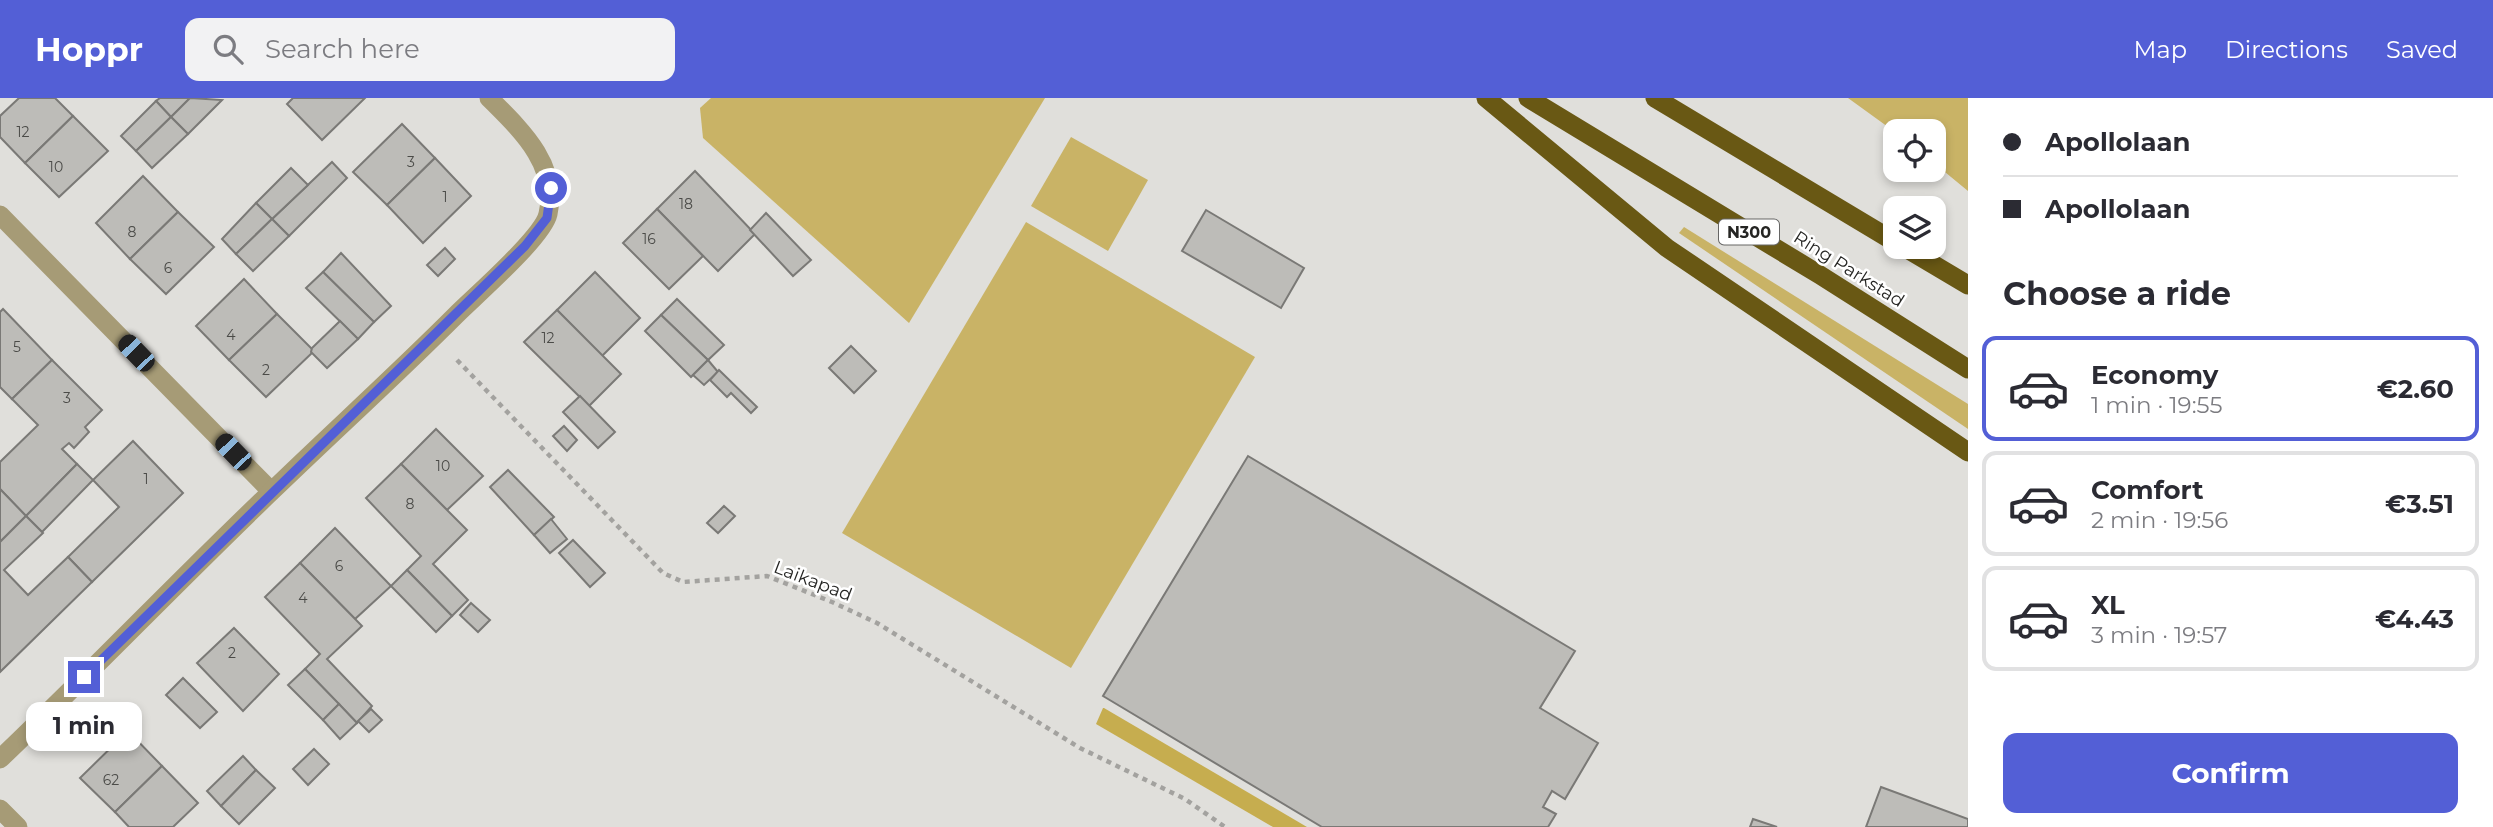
<!DOCTYPE html>
<meta charset="utf-8">
<style>
body{margin:0;font-family:Montserrat,sans-serif;background:#f2f2f3;color:#2b2b33;height:100vh;display:flex;flex-direction:column;font-size:26px;white-space:nowrap}
*{box-sizing:border-box;margin:0}
p{font-size:23px;color:#7c7c81}
.icon{flex:none;width:38px;height:38px;fill:none;stroke:currentColor;stroke-width:2;stroke-linecap:round;stroke-linejoin:round}
.map{position:relative;flex:1;overflow:hidden}
.details{display:flex;flex-direction:column;background:#fff;width:525px}
.details>*{flex:none}
.top-card{display:grid;align-content:center;height:154px;padding:0 35px;background:#fff}
.fabs{position:absolute;left:1883px;top:21px;display:grid;gap:14px}
.fabs a{display:grid;place-items:center;width:63px;height:63px;border-radius:14px;background:#fff;box-shadow:0 4px 10px #0003;font-size:35px}
.end{position:absolute;width:32px;height:32px;margin:-16px;border:9px solid #535fd6;background:#fff;box-shadow:0 0 0 4px #fff}
.from{border-radius:50%}
.bubble{position:absolute;height:49px;border-radius:14px;background:#fff;box-shadow:0 4px 10px #0003;font-size:23px;font-weight:700;line-height:49px;text-align:center}
.car{position:absolute;width:21px;height:42px;margin:-21px -10px;border-radius:9px;box-shadow:0 0 5px 2px #0007;background:linear-gradient(#222 24%,#8ab4d8 0 40%,#222 0 76%,#8ab4d8 0 86%,#222 0)}
.top-card b{display:flex;align-items:center;gap:24px;height:66px;font-size:26px}
.top-card b+b{border-top:2px solid #e1e1e2}
.top-card i{width:18px;height:18px;background:#2b2b33}
ul{padding:0;list-style:none}
li{display:flex;align-items:center;gap:21px;height:105px;margin:0 14px 10px;padding:0 21px;border:4px solid #e1e1e2;border-radius:14px}
li div{flex:1}
li b{display:block;font-size:26px}
li em{font-style:normal;font-weight:700}
li.current{border-color:#535fd6}
li>.icon{width:63px;height:63px;stroke-width:1.5}
h2{padding:0 35px;font-size:32px;line-height:84px}
.action{display:flex;gap:14px;margin-top:auto;padding:14px 35px}
.action a{flex:1;height:80px;border-radius:14px;background:#535fd6;color:#fff;font-size:28px;font-weight:700;line-height:80px;text-align:center}
header{display:flex;align-items:center;gap:42px;box-sizing:border-box;height:98px;padding:0 35px;background:#535fd6;color:#fff}
header strong{font-size:33px}
nav{display:flex;gap:38px;margin-inline-start:auto;font-size:24px}
.search{width:490px;height:63px;background:#f2f2f3;display:flex;align-items:center;gap:18px;box-sizing:border-box;padding:0 24px;border-radius:14px;color:#7c7c81;font-size:26px}
main{display:flex;flex:1;min-height:0}
.map>svg:first-child{display:block}
.green{fill:#c9b366}
.forest{fill:#c6ad4f}
.building{fill:#bdbcb8;stroke:#7a7976;stroke-width:2}
.lines{fill:none;stroke-linecap:round;stroke-linejoin:round}
.path{stroke:#a3a29f;stroke-width:4.5;stroke-dasharray:5 5;stroke-linecap:butt}
.minor{stroke:#a69b76;stroke-width:19}
.trunk{stroke:#695814;stroke-width:19}
.route{stroke:#535fd6;stroke-width:9}
.labels{text-anchor:middle;stroke-width:5;stroke-linejoin:round;paint-order:stroke}
.number-label{font-size:14px;fill:#4b4b48}
.shield{fill:#fff;stroke:#666665;stroke-width:2}
.shield-label{font-size:16px;font-weight:bold;fill:#252523}
.street-label{font-size:18px;fill:#252523;stroke:#fff}
</style>
<header>
<strong>Hoppr</strong>
<div class="search"><svg class="icon" aria-label="search" viewBox="0 0 24 24"><circle cx="10" cy="10" r="6"/><path d="M15 15l6 6"/></svg>Search here</div>
<nav><a>Map</a><a>Directions</a><a>Saved</a></nav>
</header>
<main>
<div class="map">
<svg width="1968" height="729" viewBox="0 0 1968 729">
<rect width="100%" height="100%" fill="#e0dfdb"/>
<!-- green -->
<g class="green">
<polygon points="711,0 1045,0 909,225 703,40 700,10"/>
<polygon points="1848,0 1968,0 1968,93 1934,65 1934,33 1895,34"/>
<polygon points="1071,39 1148,82 1108,153 1031,108"/>
<polygon points="1026,124 1255,259 1071,570 842,435"/>
<polygon points="1684,129 1968,306 1968,331 1679,135"/>
</g>
<!-- forest -->
<polygon class="forest" points="1103,610 1104,610 1307,729 1273,729 1096,626"/>
<!-- building -->
<g class="building">
<polygon points="19,0 55,0 73,18 25,65 0,39 0,18"/>
<polygon points="160,0 190,0 171,19 156,3"/>
<polygon points="190,0 222,2 188,36 171,19"/>
<polygon points="293,0 365,0 322,42 287,6"/>
<polygon points="156,3 171,19 136,53 121,38"/>
<polygon points="73,18 108,53 59,99 25,65"/>
<polygon points="171,19 188,36 152,70 136,53"/>
<polygon points="402,26 435,60 387,107 353,74"/>
<polygon points="435,60 471,98 423,145 387,107"/>
<polygon points="332,64 347,80 289,138 272,121"/>
<polygon points="291,70 308,87 272,121 256,105"/>
<polygon points="695,73 755,136 718,173 657,111"/>
<polygon points="143,78 178,114 130,161 96,125"/>
<polygon points="256,105 272,121 236,156 222,141"/>
<polygon points="657,111 703,158 669,191 623,145"/>
<polygon points="1206,112 1304,170 1281,210 1182,153"/>
<polygon points="178,114 214,149 166,196 130,161"/>
<polygon points="766,115 811,162 793,178 750,132"/>
<polygon points="272,121 289,138 253,173 236,156"/>
<polygon points="445,150 455,161 438,178 427,167"/>
<polygon points="341,155 391,208 374,224 323,174"/>
<polygon points="323,174 374,224 358,241 306,190"/>
<polygon points="595,174 640,220 602,258 557,212"/>
<polygon points="244,181 277,216 229,262 196,228"/>
<polygon points="677,201 724,247 708,262 661,217"/>
<polygon points="3,211 52,262 12,301 0,289 0,214"/>
<polygon points="557,212 621,276 589,308 524,244"/>
<polygon points="277,216 314,253 266,299 229,262"/>
<polygon points="661,217 708,262 691,279 645,233"/>
<polygon points="340,223 358,241 327,270 311,254 312,250"/>
<polygon points="851,248 876,273 854,295 829,270"/>
<polygon points="52,262 102,312 85,329 89,334 74,350 69,345 62,351 77,366 26,418 0,391 0,364 38,327 12,301"/>
<polygon points="708,262 718,274 704,287 693,277"/>
<polygon points="719,272 757,309 751,315 731,295 727,299 710,282"/>
<polygon points="580,298 615,334 598,350 563,314"/>
<polygon points="564,328 577,342 567,353 553,338"/>
<polygon points="436,331 483,378 447,412 401,366"/>
<polygon points="133,343 183,395 92,484 68,459 119,409 93,382"/>
<polygon points="1248,358 1575,553 1540,610 1598,645 1565,701 1552,693 1543,709 1556,716 1548,729 1322,729 1103,598"/>
<polygon points="77,366 93,382 42,434 26,418"/>
<polygon points="401,366 467,432 433,466 468,502 452,518 407,472 421,458 366,400"/>
<polygon points="508,372 554,419 534,437 490,389"/>
<polygon points="0,391 26,418 0,444"/>
<polygon points="724,408 735,418 718,435 707,425"/>
<polygon points="26,418 43,435 4,472 28,497 68,459 92,484 0,574 0,444"/>
<polygon points="551,421 567,441 550,455 534,437"/>
<polygon points="335,430 391,488 355,521 300,465"/>
<polygon points="573,442 605,475 590,489 559,455"/>
<polygon points="300,465 362,528 327,561 372,608 357,625 305,571 320,556 265,499"/>
<polygon points="407,472 452,518 436,534 391,488"/>
<polygon points="471,505 490,522 478,534 460,517"/>
<polygon points="234,530 279,576 243,613 197,565"/>
<polygon points="305,571 339,606 323,622 288,587"/>
<polygon points="183,580 217,614 200,630 166,597"/>
<polygon points="339,606 357,625 340,641 323,622"/>
<polygon points="371,611 382,622 369,634 358,623"/>
<polygon points="128,633 162,668 115,714 80,680"/>
<polygon points="314,651 329,666 308,687 293,671"/>
<polygon points="243,658 256,672 221,708 207,693"/>
<polygon points="162,668 198,705 173,729 129,729 115,714"/>
<polygon points="256,672 275,690 239,726 221,708"/>
<polygon points="1881,689 1968,721 1968,729 1866,729"/>
<polygon points="1753,721 1777,729 1750,729"/>
</g>
<g class="lines">
<!-- path -->
<polyline class="path" points="457,262 663,475 683,484 767,478 832,504 877,525 1080,650 1185,701 1225,729"/>
<!-- minor -->
<g class="minor">
<polyline points="0,117 271,393"/>
<path d="M0,661C92,573 180,481 272,393C333,334 396,277 456,217C475,198 543,139 548,116C559,67 521,32 489,0"/>
<polyline points="0,711 18,729"/>
</g>
<!-- trunk -->
<g class="trunk">
<polyline points="1486,0 1667,150 1968,354"/>
<polyline points="1528,0 1820,177 1968,271"/>
<polyline points="1655,0 1895,144"/>
<polyline points="1904,149 1968,187"/>
</g>
</g>
<g class="lines">
<!-- route -->
<polyline class="route" points="84,579 525,148 547,120 551,90"/>
</g>
<g class="labels">
<!-- number labels -->
<g class="number-label">
<text x="23" y="39">12</text>
<text x="411" y="69">3</text>
<text x="56" y="74">10</text>
<text x="445" y="104">1</text>
<text x="686" y="111">18</text>
<text x="132" y="139">8</text>
<text x="649" y="146">16</text>
<text x="168" y="175">6</text>
<text x="231" y="242">4</text>
<text x="548" y="245">12</text>
<text x="17" y="254">5</text>
<text x="266" y="277">2</text>
<text x="67" y="305">3</text>
<text x="443" y="373">10</text>
<text x="146" y="386">1</text>
<text x="410" y="411">8</text>
<text x="339" y="473">6</text>
<text x="303" y="505">4</text>
<text x="232" y="560">2</text>
<text x="111" y="687">62</text>
</g>
<!-- shield labels -->
<rect class="shield" x="1719" y="121.5" width="60" height="25" rx="5"/>
<g class="shield-label">
<text x="1749" y="140">N300</text>
</g>
<!-- street labels -->
<g class="street-label">
<text transform="translate(1849 171) rotate(32)" y="6">Ring Parkstad</text>
<text transform="translate(813 483) rotate(21)" y="6">Laikapad</text>
</g>
</g>
</svg>
<div class="fabs">
<a><svg class="icon" aria-label="locate" viewBox="0 0 24 24"><circle cx="12" cy="12" r="6"/><path d="M12 2v4M12 18v4M2 12h4M18 12h4"/></svg></a>
<a><svg class="icon" aria-label="layers" viewBox="0 0 24 24"><path d="M12 4l9 5-9 5-9-5zM3 14l9 5 9-5"/></svg></a>
</div>
<i class="end from" style="left:551px;top:90px"></i>
<i class="end" style="left:84px;top:579px"></i>
<div class="bubble" style="left:26px;top:604px;width:116px">1 min</div>
<i class="car" style="left:136px;top:255px;rotate:316deg"></i>
<i class="car" style="left:233px;top:354px;rotate:316deg"></i>
</div>
<section class="details">
<div class="top-card">
<b><i class="from"></i>Apollolaan</b>
<b><i></i>Apollolaan</b>
</div>
<h2>Choose a ride</h2>
<ul>
<li class="current"><svg class="icon" aria-label="car" viewBox="0 0 24 24"><path d="M5 17H2v-5l4-1 3-4h7l3 4 3 1v5h-3M9 17h6M6 11h13"/><circle cx="7" cy="17" r="2"/><circle cx="17" cy="17" r="2"/></svg><div><b>Economy</b><p>1 min · 19:55</p></div><em>€2.60</em></li>
<li><svg class="icon" aria-label="car" viewBox="0 0 24 24"><path d="M5 17H2v-5l4-1 3-4h7l3 4 3 1v5h-3M9 17h6M6 11h13"/><circle cx="7" cy="17" r="2"/><circle cx="17" cy="17" r="2"/></svg><div><b>Comfort</b><p>2 min · 19:56</p></div><em>€3.51</em></li>
<li><svg class="icon" aria-label="car" viewBox="0 0 24 24"><path d="M5 17H2v-5l4-1 3-4h7l3 4 3 1v5h-3M9 17h6M6 11h13"/><circle cx="7" cy="17" r="2"/><circle cx="17" cy="17" r="2"/></svg><div><b>XL</b><p>3 min · 19:57</p></div><em>€4.43</em></li>
</ul>
<div class="action"><a>Confirm</a></div>
</section>
</main>
